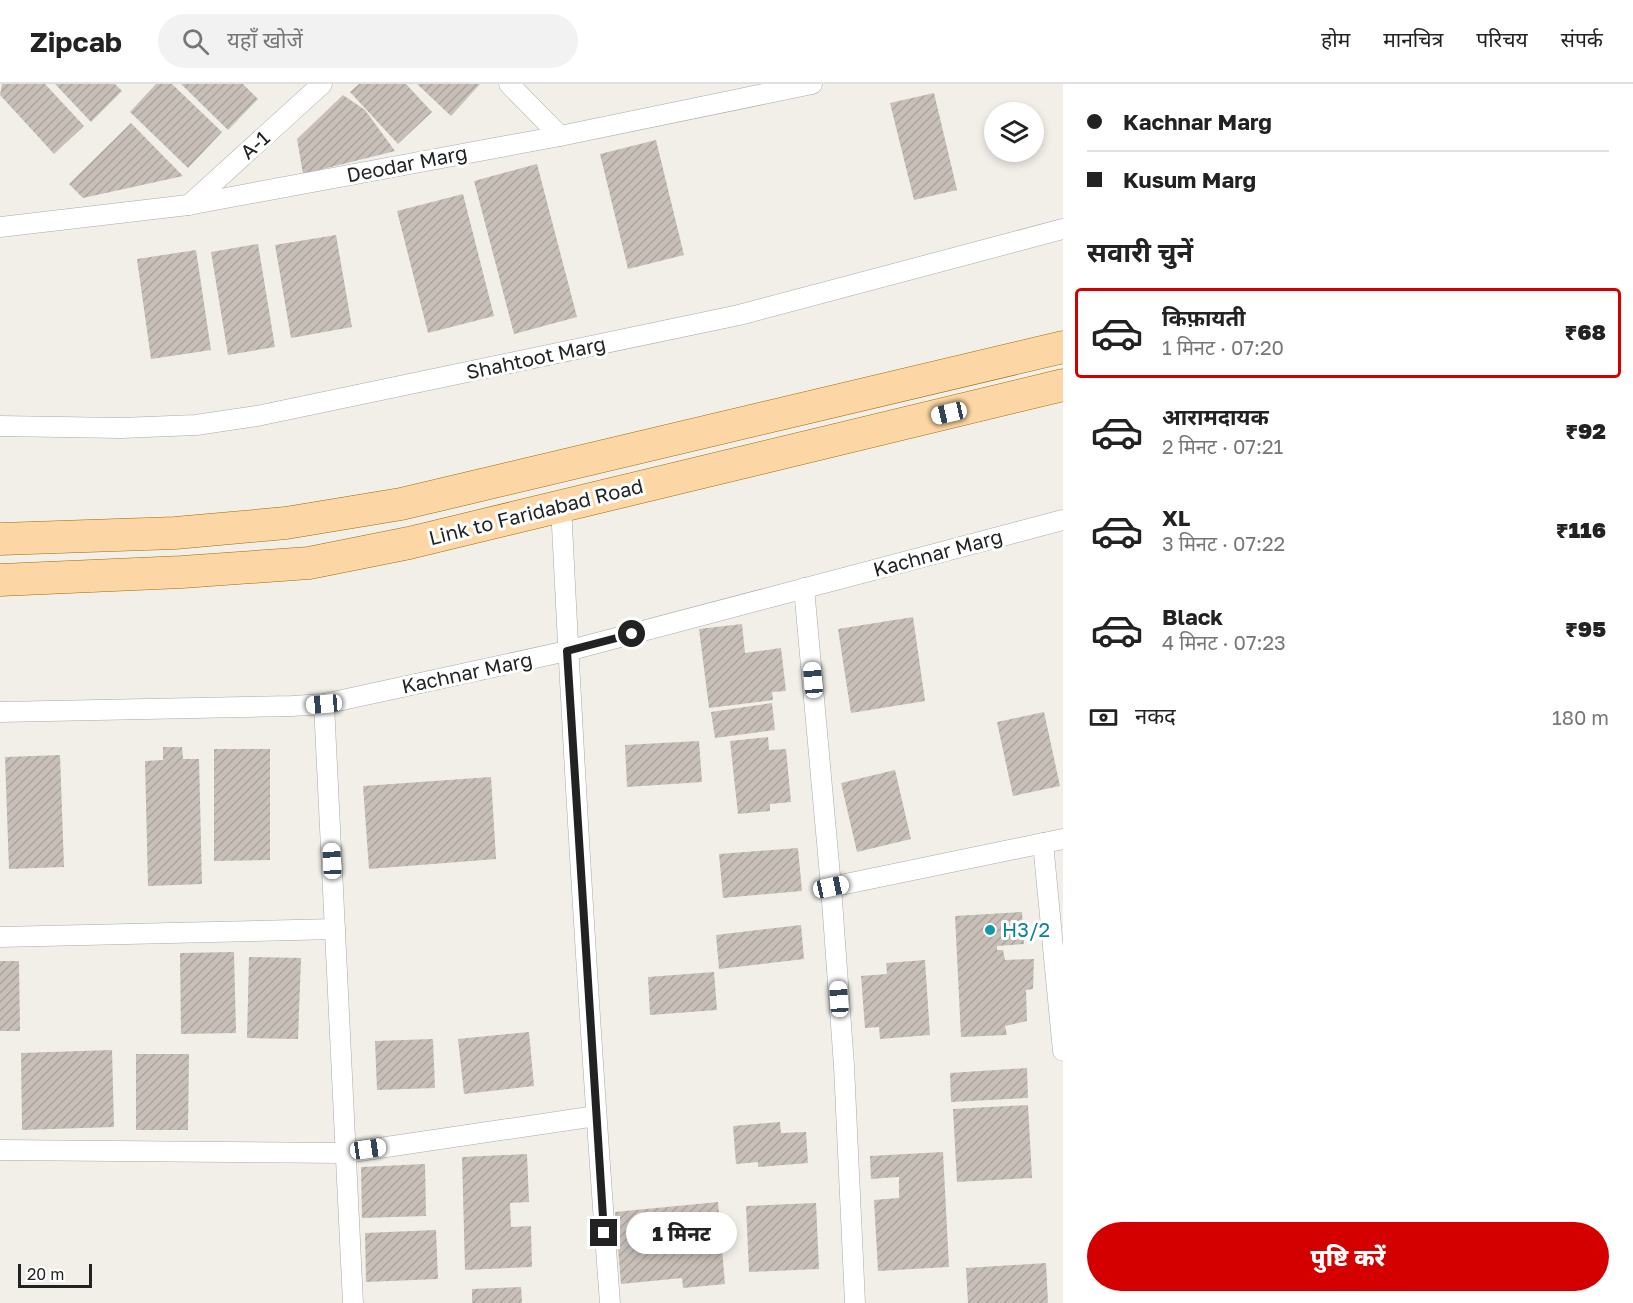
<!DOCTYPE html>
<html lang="hi">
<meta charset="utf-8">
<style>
body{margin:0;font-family:"Golos Text","Noto Sans Devanagari",sans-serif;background:#f2f2f2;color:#222;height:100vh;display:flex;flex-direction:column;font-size:22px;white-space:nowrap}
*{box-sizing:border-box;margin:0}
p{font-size:20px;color:#767676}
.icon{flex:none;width:33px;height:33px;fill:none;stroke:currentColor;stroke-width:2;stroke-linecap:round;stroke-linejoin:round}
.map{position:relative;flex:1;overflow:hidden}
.sheet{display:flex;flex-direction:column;background:#fff;width:570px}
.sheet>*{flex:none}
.banner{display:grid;align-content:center;height:132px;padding:0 24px;background:#fff}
.buttons{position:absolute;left:984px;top:18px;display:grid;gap:12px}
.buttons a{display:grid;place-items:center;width:60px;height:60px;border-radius:50%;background:#fff;box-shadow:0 3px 9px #0003;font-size:30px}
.scale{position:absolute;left:18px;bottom:15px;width:74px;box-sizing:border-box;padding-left:6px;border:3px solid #222;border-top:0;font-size:16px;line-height:21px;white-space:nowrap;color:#222;-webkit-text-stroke:4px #fff;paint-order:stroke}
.end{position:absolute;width:27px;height:27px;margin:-14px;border:8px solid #222;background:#fff;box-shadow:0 0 0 3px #fff}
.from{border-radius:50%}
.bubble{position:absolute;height:42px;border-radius:21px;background:#fff;box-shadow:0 3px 9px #0003;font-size:20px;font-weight:800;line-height:42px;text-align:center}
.car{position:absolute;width:18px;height:36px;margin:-18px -9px;border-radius:8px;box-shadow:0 0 4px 2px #0007;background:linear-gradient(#fff 24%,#345 0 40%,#fff 0 76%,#345 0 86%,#fff 0)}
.banner b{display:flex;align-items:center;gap:21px;height:57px;font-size:22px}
.banner b+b{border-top:2px solid #e0e0e0}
.banner i{width:15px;height:15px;background:#222}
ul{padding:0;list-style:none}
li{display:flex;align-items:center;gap:18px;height:90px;margin:0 12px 9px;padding:0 12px;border:3px solid transparent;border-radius:6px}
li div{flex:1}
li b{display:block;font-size:22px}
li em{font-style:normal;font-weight:800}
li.on{border-color:#d40000}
li>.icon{width:54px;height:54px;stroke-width:1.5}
h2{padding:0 24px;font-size:27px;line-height:72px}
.pay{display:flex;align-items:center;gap:15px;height:66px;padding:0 24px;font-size:22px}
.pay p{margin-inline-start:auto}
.action{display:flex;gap:12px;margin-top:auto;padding:12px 24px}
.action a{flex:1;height:69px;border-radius:36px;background:#d40000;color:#fff;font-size:24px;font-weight:800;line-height:69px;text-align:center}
header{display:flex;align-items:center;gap:36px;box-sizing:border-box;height:84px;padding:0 30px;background:#fff;border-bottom:2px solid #e0e0e0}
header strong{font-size:28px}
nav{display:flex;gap:33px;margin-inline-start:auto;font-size:21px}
.search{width:420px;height:54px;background:#f2f2f2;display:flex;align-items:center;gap:15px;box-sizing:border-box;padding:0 21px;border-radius:33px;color:#767676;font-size:22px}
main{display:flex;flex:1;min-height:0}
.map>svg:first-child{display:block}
.building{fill:url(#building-hatch)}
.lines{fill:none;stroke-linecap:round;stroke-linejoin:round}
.minor-casing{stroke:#a9a9a9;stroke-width:21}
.primary-casing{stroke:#a06b00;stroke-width:33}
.minor{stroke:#fff;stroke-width:20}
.primary{stroke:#fcd6a4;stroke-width:32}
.route{stroke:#222;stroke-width:8}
.culture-dot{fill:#0f9aa8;stroke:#fff;stroke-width:2}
.labels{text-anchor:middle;stroke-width:6;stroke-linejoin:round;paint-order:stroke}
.street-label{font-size:20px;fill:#222;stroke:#fff}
.culture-label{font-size:20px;fill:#0d838f;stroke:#fff;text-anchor:start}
</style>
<header>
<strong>Zipcab</strong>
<div class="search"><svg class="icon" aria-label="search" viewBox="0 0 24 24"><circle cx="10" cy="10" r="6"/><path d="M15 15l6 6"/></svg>यहाँ खोजें</div>
<nav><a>होम</a><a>मानचित्र</a><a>परिचय</a><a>संपर्क</a></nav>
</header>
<main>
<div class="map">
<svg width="1063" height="1219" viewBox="0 0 1063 1219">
<defs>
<pattern id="building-hatch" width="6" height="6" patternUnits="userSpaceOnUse" patternTransform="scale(1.5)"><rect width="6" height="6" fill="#c7bfb8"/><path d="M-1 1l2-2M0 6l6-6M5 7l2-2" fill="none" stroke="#aba49e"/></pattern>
</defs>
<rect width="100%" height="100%" fill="#f2efe9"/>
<!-- building -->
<g class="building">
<polygon points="2,0 45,0 84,42 54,70 0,11"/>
<polygon points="55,0 115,0 122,7 91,38"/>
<polygon points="156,0 172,0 222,48 188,84 130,28"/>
<polygon points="181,0 243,0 258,15 228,46"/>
<polygon points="359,0 406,0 432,28 398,60 350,8"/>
<polygon points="417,0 480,0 451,32"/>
<polygon points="934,9 957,106 914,116 890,19"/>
<polygon points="343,11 365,26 395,67 303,90 297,55"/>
<polygon points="131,39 183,92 83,114 69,100"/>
<polygon points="656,56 684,171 628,185 600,70"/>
<polygon points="537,80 577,233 514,250 474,97"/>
<polygon points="463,110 494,232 428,249 397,127"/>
<polygon points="336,151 352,243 291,254 275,161"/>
<polygon points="258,160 275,263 228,271 211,168"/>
<polygon points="196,166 211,266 151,275 137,175"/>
<polygon points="913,533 925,617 851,629 838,545"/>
<polygon points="742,540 745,569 781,564 786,607 772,608 773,616 709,624 699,545"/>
<polygon points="772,619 775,646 715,654 711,628"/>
<polygon points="1044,628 1060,702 1013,712 997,638"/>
<polygon points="768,653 769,666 786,665 791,718 770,720 770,727 738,730 730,657"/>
<polygon points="699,657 702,698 627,703 625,661"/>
<polygon points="163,663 182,663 183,675 199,675 202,800 148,802 145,677 163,676"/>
<polygon points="214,665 270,665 270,776 214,777"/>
<polygon points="60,671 64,783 9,785 5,673"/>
<polygon points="895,686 911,755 857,768 841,699"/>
<polygon points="491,693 496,775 369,785 363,702"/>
<polygon points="798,764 802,807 723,814 719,770"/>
<polygon points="1022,828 1024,860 997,862 997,866 1003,866 1005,876 1034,875 1033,905 1026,906 1027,937 1005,942 1007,951 961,953 955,832"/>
<polygon points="801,841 804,875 719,885 716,851"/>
<polygon points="234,868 236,949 181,950 180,869"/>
<polygon points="249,873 301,874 298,955 247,954"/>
<polygon points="925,876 930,951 880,955 879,943 865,944 861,892 887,890 886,879"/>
<polygon points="0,877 19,877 20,947 0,947"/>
<polygon points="714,888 717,926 650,931 648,893"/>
<polygon points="529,948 534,1002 464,1010 458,955"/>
<polygon points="433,955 435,1004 377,1006 375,957"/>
<polygon points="112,966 114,1043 22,1046 21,969"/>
<polygon points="136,970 189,970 188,1046 136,1046"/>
<polygon points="1027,984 1028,1014 951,1018 950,989"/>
<polygon points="1028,1021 1032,1094 957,1098 953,1025"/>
<polygon points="780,1038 781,1049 806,1048 808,1079 758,1083 758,1078 736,1080 733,1042"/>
<polygon points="943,1068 949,1183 878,1187 874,1116 899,1114 899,1093 871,1095 870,1072"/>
<polygon points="527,1070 529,1118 510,1119 511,1143 531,1142 532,1183 465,1186 462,1073"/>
<polygon points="425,1080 426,1132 362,1134 361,1083"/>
<polygon points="718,1118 725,1200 683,1204 682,1194 621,1200 615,1128"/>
<polygon points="816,1119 819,1185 749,1188 746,1122"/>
<polygon points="436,1146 438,1195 366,1198 365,1149"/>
<polygon points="1046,1179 1048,1219 968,1219 966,1184"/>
<polygon points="521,1203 522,1219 472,1219 472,1205"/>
</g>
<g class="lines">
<defs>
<g id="minor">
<polyline points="509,0 560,52"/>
<polyline points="189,121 322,0"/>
<polyline points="0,143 188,121 560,52 812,0"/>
<polyline points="0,342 121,344 196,341 257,332 739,231 1063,145"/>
<path d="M561,422C574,688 590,953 610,1219"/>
<polyline points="804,504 831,803 844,982 855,1219"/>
<polyline points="324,620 353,1219"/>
<polyline points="0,628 292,622 324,620 567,567 1063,436"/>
<polyline points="1043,759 1063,967"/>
<polyline points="831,803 1063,755"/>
<polyline points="0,853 335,845"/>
<polyline points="0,1066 346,1069 596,1032"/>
</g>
<g id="primary">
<polyline points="0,455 175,449 286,439 401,420 1063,263"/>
<polyline points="0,496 182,488 309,479 409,459 1063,301"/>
</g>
</defs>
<!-- minor casing -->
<use href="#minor" class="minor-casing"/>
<!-- primary casing -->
<use href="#primary" class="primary-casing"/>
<!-- minor -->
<use href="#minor" class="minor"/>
<!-- primary -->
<use href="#primary" class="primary"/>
</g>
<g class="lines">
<!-- route -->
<polyline class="route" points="604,1149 567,567 632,550"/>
</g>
<!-- markers -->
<circle class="culture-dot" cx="990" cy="846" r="6"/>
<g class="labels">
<!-- street labels -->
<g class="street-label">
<text transform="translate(255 61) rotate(-42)" y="7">A-1</text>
<text transform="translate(407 80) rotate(-11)" y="7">Deodar Marg</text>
<text transform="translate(536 274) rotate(-12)" y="7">Shahtoot Marg</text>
<text transform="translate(536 428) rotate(-14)" y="7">Link to Faridabad Road</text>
<text transform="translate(938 469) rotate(-15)" y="7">Kachnar Marg</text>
<text transform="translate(467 589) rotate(-12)" y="7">Kachnar Marg</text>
</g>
<!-- culture labels -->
<g class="culture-label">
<text x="1002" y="853">H3/2</text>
</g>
</g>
</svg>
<div class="buttons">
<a><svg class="icon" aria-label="layers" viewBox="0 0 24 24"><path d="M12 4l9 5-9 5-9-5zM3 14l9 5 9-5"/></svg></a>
</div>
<div class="scale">20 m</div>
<i class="end from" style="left:632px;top:550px"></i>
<i class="end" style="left:604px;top:1149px"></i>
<div class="bubble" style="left:626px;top:1128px;width:111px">1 मिनट</div>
<i class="car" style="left:949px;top:329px;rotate:257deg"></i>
<i class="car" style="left:813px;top:596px;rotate:355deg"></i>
<i class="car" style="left:324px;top:620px;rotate:265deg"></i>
<i class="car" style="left:332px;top:777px;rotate:357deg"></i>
<i class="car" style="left:831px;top:803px;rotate:78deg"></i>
<i class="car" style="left:839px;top:915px;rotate:356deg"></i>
<i class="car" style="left:368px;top:1065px;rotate:82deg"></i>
</div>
<section class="sheet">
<div class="banner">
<b><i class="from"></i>Kachnar Marg</b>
<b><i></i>Kusum Marg</b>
</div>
<h2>सवारी चुनें</h2>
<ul>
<li class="on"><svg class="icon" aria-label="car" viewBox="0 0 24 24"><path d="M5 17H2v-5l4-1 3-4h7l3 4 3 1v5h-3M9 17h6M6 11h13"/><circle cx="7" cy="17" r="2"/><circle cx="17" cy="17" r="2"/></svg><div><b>किफ़ायती</b><p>1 मिनट · 07:20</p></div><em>₹68</em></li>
<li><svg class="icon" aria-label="car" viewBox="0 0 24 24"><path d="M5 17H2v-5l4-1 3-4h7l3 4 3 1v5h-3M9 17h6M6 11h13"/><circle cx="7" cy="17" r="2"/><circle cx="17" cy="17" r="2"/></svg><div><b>आरामदायक</b><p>2 मिनट · 07:21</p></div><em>₹92</em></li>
<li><svg class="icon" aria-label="car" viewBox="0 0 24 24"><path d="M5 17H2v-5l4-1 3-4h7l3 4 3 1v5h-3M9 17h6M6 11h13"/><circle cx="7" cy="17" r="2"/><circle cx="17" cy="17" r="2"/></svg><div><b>XL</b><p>3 मिनट · 07:22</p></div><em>₹116</em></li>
<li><svg class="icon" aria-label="car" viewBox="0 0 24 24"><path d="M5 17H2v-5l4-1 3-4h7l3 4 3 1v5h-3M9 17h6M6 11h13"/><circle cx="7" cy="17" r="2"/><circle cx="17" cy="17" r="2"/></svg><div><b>Black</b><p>4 मिनट · 07:23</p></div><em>₹95</em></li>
</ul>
<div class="pay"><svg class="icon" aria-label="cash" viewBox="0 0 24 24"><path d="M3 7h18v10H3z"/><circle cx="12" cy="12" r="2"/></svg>नकद<p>180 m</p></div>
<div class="action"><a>पुष्टि करें</a></div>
</section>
</main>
